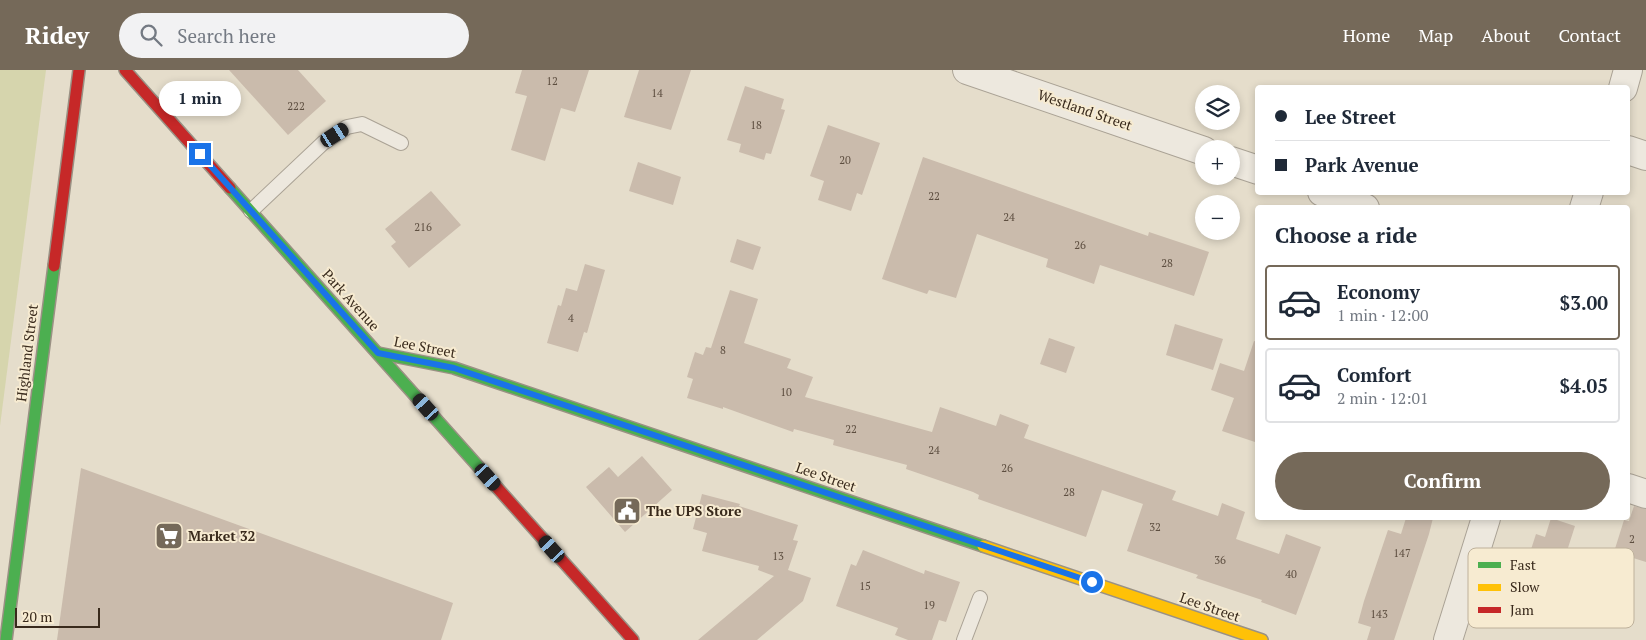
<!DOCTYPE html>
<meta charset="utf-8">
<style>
body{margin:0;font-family:"PT Serif",serif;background:#f2f2f3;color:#1f2937;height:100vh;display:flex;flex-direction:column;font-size:19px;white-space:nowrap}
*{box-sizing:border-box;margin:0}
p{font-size:16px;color:#747a83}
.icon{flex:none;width:28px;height:28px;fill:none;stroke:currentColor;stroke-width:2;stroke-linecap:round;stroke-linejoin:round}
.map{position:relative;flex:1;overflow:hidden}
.panel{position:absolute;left:1255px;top:135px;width:375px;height:315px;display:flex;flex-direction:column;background:#fff;border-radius:5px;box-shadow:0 2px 8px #0003}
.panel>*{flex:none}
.guide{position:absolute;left:1255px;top:15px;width:375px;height:110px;border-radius:5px;box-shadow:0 2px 8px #0003;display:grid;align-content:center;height:110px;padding:0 20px;background:#fff}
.controls{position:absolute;left:1195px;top:15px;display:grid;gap:10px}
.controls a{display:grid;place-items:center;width:45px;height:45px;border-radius:50%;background:#fff;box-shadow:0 2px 8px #0003;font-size:25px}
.scale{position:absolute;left:15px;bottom:12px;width:85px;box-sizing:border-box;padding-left:5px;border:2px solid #392a1c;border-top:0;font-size:14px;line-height:18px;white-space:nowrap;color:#392a1c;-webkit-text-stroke:4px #f7ebd1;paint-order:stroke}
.end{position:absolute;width:22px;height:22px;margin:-11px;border:6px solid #1a73e8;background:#fff;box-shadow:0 0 0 2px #fff}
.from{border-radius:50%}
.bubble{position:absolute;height:35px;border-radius:18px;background:#fff;box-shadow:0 2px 8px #0003;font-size:16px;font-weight:800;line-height:35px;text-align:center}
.car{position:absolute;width:15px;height:30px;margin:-15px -8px;border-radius:6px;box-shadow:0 0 4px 1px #0007;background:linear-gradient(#222 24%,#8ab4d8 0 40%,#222 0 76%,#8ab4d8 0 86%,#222 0)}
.guide b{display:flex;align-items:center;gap:18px;height:48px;font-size:19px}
.guide b+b{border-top:1px solid #e0e1e3}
.guide i{width:12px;height:12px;background:#1f2937}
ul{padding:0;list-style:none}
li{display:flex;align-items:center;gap:15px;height:75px;margin:0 10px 8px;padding:0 10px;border:2px solid #e0e1e3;border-radius:5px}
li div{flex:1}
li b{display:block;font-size:19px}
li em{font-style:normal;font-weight:800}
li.active{border-color:#756959}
li>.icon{width:45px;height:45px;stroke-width:1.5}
h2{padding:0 20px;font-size:22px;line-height:60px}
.cta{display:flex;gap:10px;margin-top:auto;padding:10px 20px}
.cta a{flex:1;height:58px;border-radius:30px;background:#756959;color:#fff;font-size:20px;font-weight:800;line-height:58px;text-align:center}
header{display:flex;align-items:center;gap:30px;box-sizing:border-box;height:70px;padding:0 25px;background:#756959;color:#fff}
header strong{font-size:24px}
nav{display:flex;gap:28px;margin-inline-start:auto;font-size:18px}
.search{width:350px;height:45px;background:#f2f2f3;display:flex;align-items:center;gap:12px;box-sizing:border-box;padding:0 18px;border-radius:28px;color:#747a83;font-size:19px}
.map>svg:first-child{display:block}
.green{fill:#d6d5ad}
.building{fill:#cabbac}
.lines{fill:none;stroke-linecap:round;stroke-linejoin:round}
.lane-casing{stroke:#aaa295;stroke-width:16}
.street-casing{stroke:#aaa295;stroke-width:30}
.fast-casing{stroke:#9a9184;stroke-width:14}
.slow-casing{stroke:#9a9184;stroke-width:14}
.jam-casing{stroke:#9a9184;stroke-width:14}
.lane{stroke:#ede8de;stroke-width:14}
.street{stroke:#ede8de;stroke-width:28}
.fast{stroke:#4caf50;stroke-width:11}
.slow{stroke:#ffc107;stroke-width:11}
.jam{stroke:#c62828;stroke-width:11}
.route{stroke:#1a73e8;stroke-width:6}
.labels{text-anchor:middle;stroke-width:4;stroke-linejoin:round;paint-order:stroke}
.number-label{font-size:11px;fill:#5d4e40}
.street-label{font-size:14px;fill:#392a1c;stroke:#f7ebd1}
.poi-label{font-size:14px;font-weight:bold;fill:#392a1c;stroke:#f7ebd1;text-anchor:start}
.key{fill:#f7ebd1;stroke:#beb19b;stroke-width:1}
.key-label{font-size:14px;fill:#392a1c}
</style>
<header>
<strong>Ridey</strong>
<div class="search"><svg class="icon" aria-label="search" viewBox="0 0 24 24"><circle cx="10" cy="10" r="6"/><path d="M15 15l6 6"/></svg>Search here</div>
<nav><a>Home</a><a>Map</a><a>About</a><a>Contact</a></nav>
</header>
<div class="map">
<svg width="1646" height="570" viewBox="0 0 1646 570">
<rect width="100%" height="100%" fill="#e5ddcb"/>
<!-- green -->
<polygon class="green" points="0,0 46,0 0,356"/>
<!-- building -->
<g class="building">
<polygon points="229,0 298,0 326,31 288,65"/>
<polygon points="522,0 589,0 575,42 561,38 545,91 511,80 527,26 515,23"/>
<polygon points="639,0 691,0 671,60 624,47"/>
<polygon points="745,16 784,29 781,39 785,40 771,84 766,83 764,90 739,82 741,74 727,70"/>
<polygon points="828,55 880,73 862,125 857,123 851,141 818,130 824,111 810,106"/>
<polygon points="923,87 1148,166 1149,162 1209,182 1194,226 1100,195 1094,214 1046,197 1048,189 977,164 956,228 929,220 927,224 882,209"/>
<polygon points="638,92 681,107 673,135 629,121"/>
<polygon points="431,121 461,155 409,198 391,176 396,172 385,159"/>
<polygon points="737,169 761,177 753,200 730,192"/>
<polygon points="585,194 605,200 587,263 584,262 578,282 547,273 558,235 561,236 566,218 577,221"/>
<polygon points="730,220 758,229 744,273 791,289 787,298 813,307 805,327 932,362 940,337 996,356 1000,344 1029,355 1024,368 1176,421 1172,430 1218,446 1222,433 1245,442 1236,469 1279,484 1286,464 1321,477 1296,545 1261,532 1262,530 1196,508 1198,505 1127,481 1143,434 1102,420 1086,467 978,429 979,425 973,422 906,399 907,395 833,375 834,370 794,359 793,362 723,337 723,339 687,328 693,309 687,307 695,282 703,285 706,277 711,278"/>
<polygon points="1175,254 1223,269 1213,300 1166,285"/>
<polygon points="1049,268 1075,277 1066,303 1040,294"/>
<polygon points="1254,271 1258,272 1258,373 1222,361 1234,328 1211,320 1220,293 1244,301"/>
<polygon points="642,386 672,420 625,462 586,417 609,397 618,407"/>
<polygon points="81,398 453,533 441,570 57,570"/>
<polygon points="702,424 740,434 739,436 798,455 793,470 798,471 788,500 811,508 803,531 757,570 698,570 774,506 758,500 759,496 702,481 707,463 693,459"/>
<polygon points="1634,436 1646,439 1646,492 1614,482 1624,450 1629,451"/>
<polygon points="1406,448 1433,448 1429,464 1394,570 1367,570 1371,557 1358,553 1364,531 1388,460 1401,464"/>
<polygon points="1551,448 1575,456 1558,509 1525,498 1536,464 1545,467"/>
<polygon points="863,480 924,504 925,500 960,512 946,552 939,550 932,570 908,570 895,565 898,558 836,536 851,494 856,496"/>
</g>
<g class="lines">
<defs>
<g id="lane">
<polyline points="251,141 323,73 347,57 362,54 401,73"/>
<polyline points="964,570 980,528"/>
</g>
<g id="street">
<polyline points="967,0 1204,81"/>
<polyline points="1623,18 1628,0"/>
<polyline points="1628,80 1646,86"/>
<polyline points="1231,91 1258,100"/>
<polyline points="1322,122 1365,138"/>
<polyline points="1584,138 1589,122"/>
<polyline points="1628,418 1646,424"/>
<polyline points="1448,570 1486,448"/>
</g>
<g id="fast">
<polyline points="230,118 493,413"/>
<polyline points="378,283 454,298 983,476"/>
<polyline points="6,570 54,196"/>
</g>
<polyline id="slow" points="983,476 1262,570"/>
<g id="jam">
<polyline points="125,0 230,118"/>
<polyline points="54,196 79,0"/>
<polyline points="493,413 633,570"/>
</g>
</defs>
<!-- lane casing -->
<use href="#lane" class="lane-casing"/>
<!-- street casing -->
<use href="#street" class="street-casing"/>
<!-- fast casing -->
<use href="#fast" class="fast-casing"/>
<!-- slow casing -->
<use href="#slow" class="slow-casing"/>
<!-- jam casing -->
<use href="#jam" class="jam-casing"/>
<!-- lane -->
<use href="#lane" class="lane"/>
<!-- street -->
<use href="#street" class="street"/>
<!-- fast -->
<use href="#fast" class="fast"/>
<!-- slow -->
<use href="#slow" class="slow"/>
<!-- jam -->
<use href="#jam" class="jam"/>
</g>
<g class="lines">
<!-- route -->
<polyline class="route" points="200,84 378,283 454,298 1092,512"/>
</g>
<!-- icons -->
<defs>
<symbol id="civic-square" viewBox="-11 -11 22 22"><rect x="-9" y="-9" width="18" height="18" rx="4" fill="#756959" stroke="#f7ebd1"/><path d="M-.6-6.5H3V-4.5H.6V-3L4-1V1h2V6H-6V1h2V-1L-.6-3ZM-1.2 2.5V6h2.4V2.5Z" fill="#fff"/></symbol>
<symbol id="supermarket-square" viewBox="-11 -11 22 22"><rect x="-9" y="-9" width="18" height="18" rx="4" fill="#756959" stroke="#f7ebd1"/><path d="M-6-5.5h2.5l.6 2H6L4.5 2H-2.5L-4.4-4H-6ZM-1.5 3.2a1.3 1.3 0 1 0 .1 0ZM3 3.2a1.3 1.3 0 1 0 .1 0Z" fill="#fff"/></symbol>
</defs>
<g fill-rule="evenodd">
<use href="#civic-square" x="611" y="425" width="32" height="32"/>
<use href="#supermarket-square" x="153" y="450" width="32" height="32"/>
</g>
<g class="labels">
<!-- number labels -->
<g class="number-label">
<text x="552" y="15">12</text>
<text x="657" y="27">14</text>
<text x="296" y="40">222</text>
<text x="756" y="59">18</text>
<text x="845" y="94">20</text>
<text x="934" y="130">22</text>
<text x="1009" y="151">24</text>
<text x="423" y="161">216</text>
<text x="1080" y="179">26</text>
<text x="1167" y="197">28</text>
<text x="571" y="252">4</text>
<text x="723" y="284">8</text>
<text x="786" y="326">10</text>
<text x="851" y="363">22</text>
<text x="934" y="384">24</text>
<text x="1007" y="402">26</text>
<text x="1069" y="426">28</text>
<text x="1155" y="461">32</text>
<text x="1632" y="473">2</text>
<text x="1402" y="487">147</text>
<text x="778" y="490">13</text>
<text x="1220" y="494">36</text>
<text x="1291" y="508">40</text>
<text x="865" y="520">15</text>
<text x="929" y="539">19</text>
<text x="1379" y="548">143</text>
</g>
<!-- street labels -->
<g class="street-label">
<text transform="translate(1085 40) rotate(19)" y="5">Westland Street</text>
<text transform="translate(351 230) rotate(48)" y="5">Park Avenue</text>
<text transform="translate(425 277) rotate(11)" y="5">Lee Street</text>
<text transform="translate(27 283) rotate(-83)" y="5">Highland Street</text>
<text transform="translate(826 407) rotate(19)" y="5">Lee Street</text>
<text transform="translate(1210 537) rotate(19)" y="5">Lee Street</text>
</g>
<!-- poi labels -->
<g class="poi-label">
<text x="646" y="446">The UPS Store</text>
<text x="188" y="471">Market 32</text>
</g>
</g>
<!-- legend -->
<rect x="1468" y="478" width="166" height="80" rx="8" class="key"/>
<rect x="1478" y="492" width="23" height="6" fill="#4caf50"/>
<rect x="1478" y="514" width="23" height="7" fill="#ffc107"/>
<rect x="1478" y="537" width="23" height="6" fill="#c62828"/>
<g class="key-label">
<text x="1510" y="500">Fast</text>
<text x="1510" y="522">Slow</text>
<text x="1510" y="545">Jam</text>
</g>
</svg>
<div class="controls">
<a><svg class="icon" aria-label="layers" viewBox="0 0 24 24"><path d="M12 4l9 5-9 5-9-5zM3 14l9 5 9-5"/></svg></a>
<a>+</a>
<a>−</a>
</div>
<div class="scale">20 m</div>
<i class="end from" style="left:1092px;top:512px"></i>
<i class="end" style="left:200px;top:84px"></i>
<div class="bubble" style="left:159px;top:11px;width:82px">1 min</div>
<i class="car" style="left:335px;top:65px;rotate:57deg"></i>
<i class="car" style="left:426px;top:337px;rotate:318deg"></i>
<i class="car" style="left:488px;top:407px;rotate:138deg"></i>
<i class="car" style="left:552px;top:479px;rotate:318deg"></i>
<div class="guide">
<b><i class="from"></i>Lee Street</b>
<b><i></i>Park Avenue</b>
</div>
<section class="panel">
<h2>Choose a ride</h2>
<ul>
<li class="active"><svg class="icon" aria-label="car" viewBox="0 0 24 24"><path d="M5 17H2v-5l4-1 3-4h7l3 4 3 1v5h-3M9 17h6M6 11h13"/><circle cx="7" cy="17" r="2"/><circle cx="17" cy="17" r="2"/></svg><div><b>Economy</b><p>1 min · 12:00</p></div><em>$3.00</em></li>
<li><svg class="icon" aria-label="car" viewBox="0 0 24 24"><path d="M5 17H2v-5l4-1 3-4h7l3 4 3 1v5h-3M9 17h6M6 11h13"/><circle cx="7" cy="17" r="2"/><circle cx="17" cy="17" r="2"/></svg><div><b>Comfort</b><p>2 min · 12:01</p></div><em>$4.05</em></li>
</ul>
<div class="cta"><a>Confirm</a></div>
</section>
</div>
